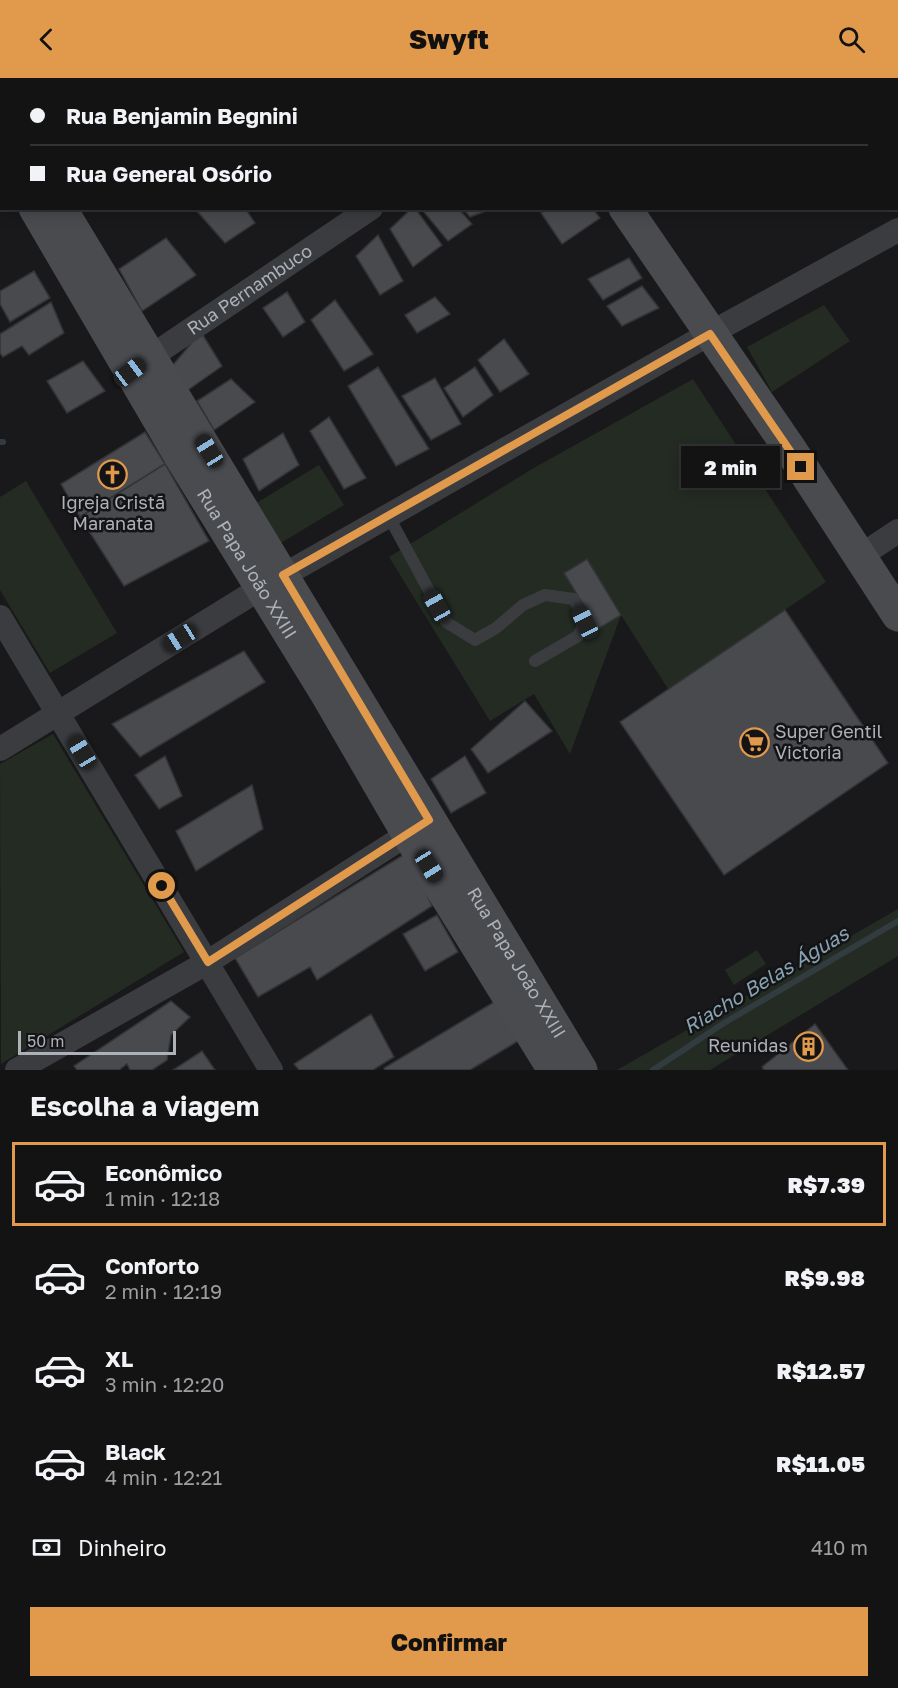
<!DOCTYPE html>
<html lang="pt">
<meta charset="utf-8">
<style>
body{margin:0;font-family:"Golos Text",sans-serif;background:#1c1c1d;color:#f1f3f6;height:100vh;display:flex;flex-direction:column;font-size:22px;white-space:nowrap}
*{box-sizing:border-box;margin:0}
p{font-size:20px;color:#9d9ea0}
.icon{flex:none;width:33px;height:33px;fill:none;stroke:currentColor;stroke-width:2;stroke-linecap:round;stroke-linejoin:round}
.map{position:relative;height:992px;overflow:hidden}
.panel{display:flex;flex-direction:column;background:#131314;flex:1}
.panel>*{flex:none}
.hud{position:absolute;left:0px;top:0px;width:898px;height:132px;box-shadow:0 3px 15px #0003,0 0 0 2px #323234;display:grid;align-content:center;height:132px;padding:0 30px;background:#131314}
.scale{position:absolute;left:18px;bottom:15px;width:158px;box-sizing:border-box;padding-left:6px;border:3px solid #adb2b9;border-top:0;font-size:16px;line-height:21px;white-space:nowrap;color:#adb2b9;-webkit-text-stroke:4px #141416;paint-order:stroke}
.end{position:absolute;width:27px;height:27px;margin:-14px;border:8px solid #e19a4b;background:#111;box-shadow:0 0 0 3px #111}
.from{border-radius:50%}
.bubble{position:absolute;height:42px;border-radius:0px;background:#131314;box-shadow:0 3px 15px #0003,0 0 0 2px #323234;font-size:20px;font-weight:800;line-height:42px;text-align:center}
.car{position:absolute;width:18px;height:36px;margin:-18px -9px;border-radius:8px;box-shadow:0 0 4px 2px #0007;background:linear-gradient(#222 24%,#8ab4d8 0 40%,#222 0 76%,#8ab4d8 0 86%,#222 0)}
.hud b{display:flex;align-items:center;gap:21px;height:57px;font-size:22px}
.hud b+b{border-top:2px solid #323234}
.hud i{width:15px;height:15px;background:#f1f3f6}
ul{padding:0;list-style:none}
li{display:flex;align-items:center;gap:18px;height:84px;margin:0 12px 9px;padding:0 18px;border:3px solid transparent;border-radius:0px}
li div{flex:1}
li b{display:block;font-size:22px}
li em{font-style:normal;font-weight:800}
li.active{border-color:#e19a4b}
li>.icon{width:54px;height:54px;stroke-width:1.5}
h2{padding:0 30px;font-size:27px;line-height:72px}
.pay{display:flex;align-items:center;gap:15px;height:66px;padding:0 30px;font-size:22px}
.pay p{margin-inline-start:auto}
.action{display:flex;gap:12px;margin-top:auto;padding:12px 30px}
.action a{flex:1;height:69px;border-radius:0px;background:#e19a4b;color:#111;font-size:24px;font-weight:800;line-height:69px;text-align:center}
header{display:flex;justify-content:space-between;align-items:center;height:78px;padding:0 30px;background:#e19a4b;color:#111;font-size:27px;font-weight:800}
.map>svg:first-child{display:block}
.green{fill:#232b23;fill-rule:evenodd}
.lines{fill:none;stroke-linecap:round;stroke-linejoin:round}
.stream{stroke:#323c40;stroke-width:6}
.building{fill:#484a4d;stroke:#333437;stroke-width:1.5}
.lane{stroke:#3a3c40;stroke-width:12}
.street{stroke:#3a3c40;stroke-width:24}
.secondary{stroke:#494b4f;stroke-width:33}
.route{stroke:#e19a4b;stroke-width:8}
.labels{text-anchor:middle;stroke-width:5;stroke-linejoin:round;paint-order:stroke}
.street-label{font-size:18px;fill:#adb2b9;stroke:#141416}
.poi-label{font-size:18px;fill:#adb2b9;stroke:#141416}
.water-label{font-size:20px;font-style:italic;fill:#87a3b1;stroke:#141416}
</style>
<header><svg class="icon" aria-label="back" viewBox="0 0 24 24"><path d="M15 5l-7 7 7 7"/></svg>Swyft<svg class="icon" aria-label="search" viewBox="0 0 24 24"><circle cx="10" cy="10" r="6"/><path d="M15 15l6 6"/></svg></header>
<div class="map">
<svg width="898" height="992" viewBox="0 0 898 992">
<rect width="100%" height="100%" fill="#19191b"/>
<!-- green -->
<g class="green">
<polygon points="824,227 850,263 772,314 747,269"/>
<path d="M693,301L826,504L668,611L621,537L570,676L534,616L490,643L389,479L532,391ZM587,481L621,536L598,551L564,495Z"/>
<polygon points="319,387 344,427 274,469 250,429"/>
<polygon points="26,403 117,555 50,595 0,512 0,419"/>
<polygon points="53,656 184,874 1,986 0,686"/>
<polygon points="898,831 898,878 710,992 617,992"/>
<polygon points="757,872 766,886 734,907 725,892"/>
</g>
<g class="lines">
<!-- stream -->
<g class="stream">
<polyline points="0,364 3,364"/>
<polyline points="653,992 724,945 898,843"/>
</g>
</g>
<!-- building -->
<g class="building">
<polygon points="34,0 118,0 32,2"/>
<polygon points="245,130 255,145 225,165 195,131"/>
<polygon points="412,130 415,130 442,167 413,189 390,151"/>
<polygon points="425,130 458,130 472,146 448,163 423,133"/>
<polygon points="462,130 494,130 470,139"/>
<polygon points="549,130 592,130 600,140 562,166 541,135"/>
<polygon points="378,157 403,203 380,217 356,178"/>
<polygon points="166,160 196,197 142,233 119,191"/>
<polygon points="629,180 642,200 603,222 588,201"/>
<polygon points="34,193 50,220 10,244 0,226 0,213"/>
<polygon points="642,208 659,230 622,248 607,228"/>
<polygon points="287,214 305,244 283,259 263,230"/>
<polygon points="435,219 450,236 417,255 405,237"/>
<polygon points="335,222 373,276 344,293 311,242"/>
<polygon points="51,224 64,255 29,277 22,268 3,279 0,275 0,256"/>
<polygon points="201,254 222,288 188,312 172,288"/>
<polygon points="504,261 529,296 500,314 478,282"/>
<polygon points="83,283 105,313 67,335 47,303"/>
<polygon points="378,289 429,371 396,388 348,308"/>
<polygon points="475,289 493,317 463,339 444,310"/>
<polygon points="435,300 461,346 431,362 402,318"/>
<polygon points="231,301 255,324 214,352 197,323"/>
<polygon points="329,339 366,400 344,411 310,353"/>
<polygon points="145,354 165,386 80,439 61,406"/>
<polygon points="283,355 299,387 259,413 243,381"/>
<polygon points="165,386 209,463 124,508 80,439"/>
<polygon points="587,481 621,537 598,551 564,495"/>
<polygon points="785,532 888,685 724,797 620,644"/>
<polygon points="244,573 265,604 140,679 112,646"/>
<polygon points="525,623 552,653 488,695 471,671"/>
<polygon points="165,678 182,718 159,731 135,697"/>
<polygon points="465,678 486,715 451,735 431,701"/>
<polygon points="252,707 263,751 196,793 176,753"/>
<polygon points="408,774 432,828 317,902 310,889 258,919 235,880"/>
<polygon points="437,837 458,874 425,893 403,856"/>
<polygon points="171,923 190,939 171,957 167,982 152,992 130,992 127,986 119,992 77,992 74,988"/>
<polygon points="494,924 518,963 470,992 385,992 384,990"/>
<polygon points="371,936 394,979 373,992 299,992 294,986"/>
<polygon points="815,946 848,992 764,992 762,989"/>
<polygon points="202,973 215,992 173,992"/>
</g>
<g class="lines">
<!-- lane -->
<polyline class="lane" points="388,437 446,544 475,562 496,550 523,527 545,517 574,521 585,544 578,558 535,583"/>
<!-- street -->
<g class="street">
<polyline points="563,2 565,0"/>
<path id="s1" d="M137,288L371,130"/>
<polyline points="859,479 898,453"/>
<polyline points="0,539 271,992"/>
<polyline points="0,671 261,510 709,256 898,152"/>
<polyline points="17,992 208,884 422,747"/>
</g>
<!-- secondary -->
<g class="secondary">
<polyline points="538,0 539,2"/>
<polyline points="0,20 2,22"/>
<polyline points="0,69 2,72"/>
<path id="s2" d="M35,130L179,376L325,613L408,756L554,992"/>
<path id="s3" d="M60,130L581,992"/>
<polyline points="625,130 790,371 898,537"/>
</g>
</g>
<g class="lines">
<!-- route -->
<polyline class="route" points="162,808 208,884 429,742 283,497 710,256 801,389"/>
</g>
<!-- icons -->
<defs>
<symbol id="church-ring" viewBox="-11 -11 22 22"><circle r="9.5" fill="#141416" stroke="#e19a4b" stroke-width="1.5"/><path d="M-1.2-6h2.4v3.5h3.3v2.4h-3.3V6h-2.4V-.1h-3.3v-2.4h3.3Z" fill="#e19a4b"/></symbol>
<symbol id="supermarket-ring" viewBox="-11 -11 22 22"><circle r="9.5" fill="#141416" stroke="#e19a4b" stroke-width="1.5"/><path d="M-6-5.5h2.5l.6 2H6L4.5 2H-2.5L-4.4-4H-6ZM-1.5 3.2a1.3 1.3 0 1 0 .1 0ZM3 3.2a1.3 1.3 0 1 0 .1 0Z" fill="#e19a4b"/></symbol>
<symbol id="building-ring" viewBox="-11 -11 22 22"><circle r="9.5" fill="#141416" stroke="#e19a4b" stroke-width="1.5"/><path d="M-4-6H4V6H1V3H-1V6H-4ZM-2.5-4.3h1.7v1.8h-1.7ZM.8-4.3h1.7v1.8H.8ZM-2.5-1h1.7V.8h-1.7ZM.8-1h1.7V.8H.8Z" fill="#e19a4b"/></symbol>
</defs>
<g fill-rule="evenodd">
<use href="#church-ring" x="96" y="380" width="33" height="33"/>
<use href="#supermarket-ring" x="738" y="648" width="33" height="33"/>
<use href="#building-ring" x="792" y="952" width="33" height="33"/>
</g>
<g class="labels">
<!-- street labels -->
<g class="street-label">
<text dy="6" stroke="none"><textPath href="#s1" startOffset="136">Rua Pernambuco</textPath></text>
<text dy="6" stroke="none"><textPath href="#s2" startOffset="414">Rua Papa João XXIII</textPath></text>
<text dy="6" stroke="none"><textPath href="#s3" startOffset="882">Rua Papa João XXIII</textPath></text>
</g>
<!-- poi labels -->
<g class="poi-label">
<text x="113" y="431">Igreja Cristã<tspan x="113" dy="21">Maranata</tspan></text>
<text x="775" y="660" text-anchor="start">Super Gentil<tspan x="775" dy="21">Victoria</tspan></text>
<text x="788" y="974" text-anchor="end">Reunidas</text>
</g>
<!-- water labels -->
<g class="water-label">
<text transform="translate(766 902) rotate(-31)" y="7">Riacho Belas Águas</text>
</g>
</g>
</svg>
<div class="scale">50 m</div>
<i class="end from" style="left:162px;top:808px"></i>
<i class="end" style="left:801px;top:389px"></i>
<div class="bubble" style="left:681px;top:368px;width:99px">2 min</div>
<i class="car" style="left:130px;top:294px;rotate:53deg"></i>
<i class="car" style="left:209px;top:373px;rotate:328deg"></i>
<i class="car" style="left:437px;top:528px;rotate:331deg"></i>
<i class="car" style="left:585px;top:544px;rotate:334deg"></i>
<i class="car" style="left:180px;top:560px;rotate:238deg"></i>
<i class="car" style="left:82px;top:674px;rotate:329deg"></i>
<i class="car" style="left:429px;top:788px;rotate:148deg"></i>
<div class="hud">
<b><i class="from"></i>Rua Benjamin Begnini</b>
<b><i></i>Rua General Osório</b>
</div>
</div>
<section class="panel">
<h2>Escolha a viagem</h2>
<ul>
<li class="active"><svg class="icon" aria-label="car" viewBox="0 0 24 24"><path d="M5 17H2v-5l4-1 3-4h7l3 4 3 1v5h-3M9 17h6M6 11h13"/><circle cx="7" cy="17" r="2"/><circle cx="17" cy="17" r="2"/></svg><div><b>Econômico</b><p>1 min · 12:18</p></div><em>R$7.39</em></li>
<li><svg class="icon" aria-label="car" viewBox="0 0 24 24"><path d="M5 17H2v-5l4-1 3-4h7l3 4 3 1v5h-3M9 17h6M6 11h13"/><circle cx="7" cy="17" r="2"/><circle cx="17" cy="17" r="2"/></svg><div><b>Conforto</b><p>2 min · 12:19</p></div><em>R$9.98</em></li>
<li><svg class="icon" aria-label="car" viewBox="0 0 24 24"><path d="M5 17H2v-5l4-1 3-4h7l3 4 3 1v5h-3M9 17h6M6 11h13"/><circle cx="7" cy="17" r="2"/><circle cx="17" cy="17" r="2"/></svg><div><b>XL</b><p>3 min · 12:20</p></div><em>R$12.57</em></li>
<li><svg class="icon" aria-label="car" viewBox="0 0 24 24"><path d="M5 17H2v-5l4-1 3-4h7l3 4 3 1v5h-3M9 17h6M6 11h13"/><circle cx="7" cy="17" r="2"/><circle cx="17" cy="17" r="2"/></svg><div><b>Black</b><p>4 min · 12:21</p></div><em>R$11.05</em></li>
</ul>
<div class="pay"><svg class="icon" aria-label="cash" viewBox="0 0 24 24"><path d="M3 7h18v10H3z"/><circle cx="12" cy="12" r="2"/></svg>Dinheiro<p>410 m</p></div>
<div class="action"><a>Confirmar</a></div>
</section>
